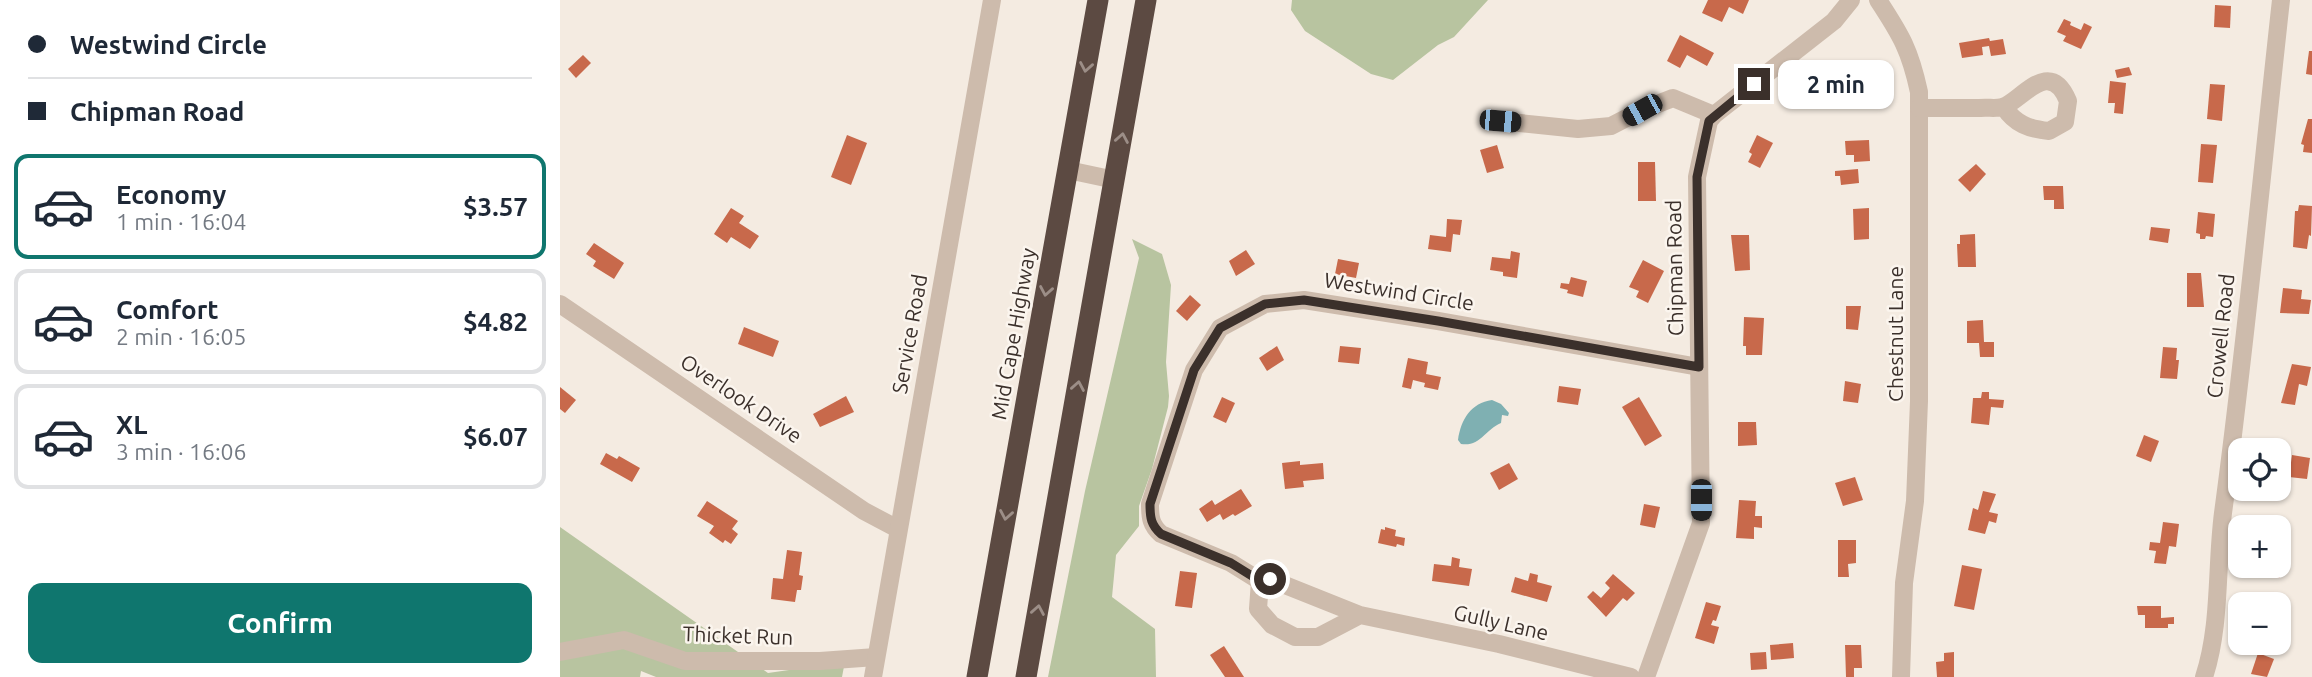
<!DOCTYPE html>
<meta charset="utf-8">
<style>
body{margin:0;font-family:Ubuntu,sans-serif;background:#f2f2f3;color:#1f2937;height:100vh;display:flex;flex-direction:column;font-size:26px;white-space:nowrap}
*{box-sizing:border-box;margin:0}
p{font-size:23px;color:#747a83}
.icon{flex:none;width:38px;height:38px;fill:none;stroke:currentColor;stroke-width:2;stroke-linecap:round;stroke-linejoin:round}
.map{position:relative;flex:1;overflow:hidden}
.sheet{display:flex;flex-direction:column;background:#fff;width:560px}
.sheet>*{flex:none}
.banner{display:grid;align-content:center;height:154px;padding:0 28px;background:#fff}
.buttons{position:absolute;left:1668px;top:438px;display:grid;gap:14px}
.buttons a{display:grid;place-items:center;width:63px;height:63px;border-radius:14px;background:#fff;box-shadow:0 2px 5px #0004;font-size:35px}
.end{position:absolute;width:32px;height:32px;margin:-16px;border:9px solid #3b302b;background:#fff;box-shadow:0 0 0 4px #fff}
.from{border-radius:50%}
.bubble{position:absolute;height:49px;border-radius:14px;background:#fff;box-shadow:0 2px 5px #0004;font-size:23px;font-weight:600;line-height:49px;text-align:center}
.car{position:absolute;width:21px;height:42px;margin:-21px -10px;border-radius:9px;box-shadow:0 0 5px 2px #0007;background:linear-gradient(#222 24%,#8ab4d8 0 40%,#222 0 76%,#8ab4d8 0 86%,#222 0)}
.banner b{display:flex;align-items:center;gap:24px;height:66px;font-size:26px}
.banner b+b{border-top:2px solid #e0e1e3}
.banner i{width:18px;height:18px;background:#1f2937}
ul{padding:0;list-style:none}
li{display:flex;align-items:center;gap:21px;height:105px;margin:0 14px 10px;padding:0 14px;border:4px solid #e0e1e3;border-radius:14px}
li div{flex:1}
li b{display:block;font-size:26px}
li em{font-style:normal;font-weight:600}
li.active{border-color:#0f766e}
li>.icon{width:63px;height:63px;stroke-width:1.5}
.primary-button{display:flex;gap:14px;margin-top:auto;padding:14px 28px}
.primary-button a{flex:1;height:80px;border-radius:14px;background:#0f766e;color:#fff;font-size:28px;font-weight:600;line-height:80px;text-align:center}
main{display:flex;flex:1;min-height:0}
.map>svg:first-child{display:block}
.green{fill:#b8c4a0}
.water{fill:#7fb0b2}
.building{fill:#c8694b}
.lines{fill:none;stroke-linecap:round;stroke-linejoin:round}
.minor{stroke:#cdbbac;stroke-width:18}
.highway{stroke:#5c4a42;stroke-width:21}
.oneway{stroke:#9c8e87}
.route{stroke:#3b302b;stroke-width:9}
.labels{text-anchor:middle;stroke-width:5;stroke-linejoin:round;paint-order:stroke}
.street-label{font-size:21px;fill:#3b302b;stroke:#fbf5ee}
</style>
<main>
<section class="sheet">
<div class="banner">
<b><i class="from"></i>Westwind Circle</b>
<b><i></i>Chipman Road</b>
</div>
<ul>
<li class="active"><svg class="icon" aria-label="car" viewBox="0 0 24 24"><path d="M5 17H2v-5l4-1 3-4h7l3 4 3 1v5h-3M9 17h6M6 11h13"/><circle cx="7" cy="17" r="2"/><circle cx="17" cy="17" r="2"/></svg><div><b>Economy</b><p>1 min · 16:04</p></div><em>$3.57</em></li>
<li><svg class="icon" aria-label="car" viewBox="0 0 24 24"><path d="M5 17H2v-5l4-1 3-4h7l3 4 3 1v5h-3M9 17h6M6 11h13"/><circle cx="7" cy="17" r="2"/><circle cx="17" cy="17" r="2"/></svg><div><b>Comfort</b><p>2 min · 16:05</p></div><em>$4.82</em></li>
<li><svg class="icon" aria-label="car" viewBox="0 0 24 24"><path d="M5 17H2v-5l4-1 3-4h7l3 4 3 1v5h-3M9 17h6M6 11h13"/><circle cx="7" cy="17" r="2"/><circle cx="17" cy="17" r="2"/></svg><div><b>XL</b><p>3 min · 16:06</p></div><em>$6.07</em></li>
</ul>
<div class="primary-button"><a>Confirm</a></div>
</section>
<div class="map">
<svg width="1752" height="677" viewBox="0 0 1752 677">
<rect width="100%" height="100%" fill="#f4ebe1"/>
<!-- green -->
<g class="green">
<polygon points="732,0 928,0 894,37 878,45 833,80 811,74 745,31 731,10"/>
<polygon points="572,239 602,254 611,285 606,362 609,396 608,407 592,469 579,506 579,526 556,555 552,597 595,629 596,677 488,677 525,491 579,258"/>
<polygon points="0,527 208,673 250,667 286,656 282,677 96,677 81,671 80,677 0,677"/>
</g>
<!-- water -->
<path class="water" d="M932,400L941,404L949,413L948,416L942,415L941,423C925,430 920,447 901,444L898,440C901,419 911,403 932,400Z"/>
<!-- building -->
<g class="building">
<polygon points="1148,0 1189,0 1183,14 1169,7 1162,22 1142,13"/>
<polygon points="1655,5 1671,6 1670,28 1654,27"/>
<polygon points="1504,19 1511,22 1510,25 1521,30 1524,23 1532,27 1521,49 1503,41 1506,36 1497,32"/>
<polygon points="1120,35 1154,53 1147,66 1127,55 1120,68 1107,61"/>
<polygon points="1429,38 1430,41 1443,39 1446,54 1431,56 1429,46 1422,47 1423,55 1402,58 1399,43"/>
<polygon points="1749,51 1752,51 1752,75 1746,74"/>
<polygon points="23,55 31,63 16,78 8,69"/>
<polygon points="1286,61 1307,74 1322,74 1323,92 1317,92 1317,97 1303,98 1303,89 1278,74"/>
<polygon points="1569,67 1572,75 1557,78 1555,70"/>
<polygon points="1550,81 1566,83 1563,114 1554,113 1555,103 1548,103"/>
<polygon points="1650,84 1665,85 1662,121 1647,119"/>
<polygon points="1748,119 1752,119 1752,153 1743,152 1744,145 1741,144"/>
<polygon points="287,135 307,143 291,185 271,177"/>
<polygon points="1197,135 1213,143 1200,168 1188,162 1192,154 1189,152"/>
<polygon points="1309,140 1310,161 1294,162 1294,155 1286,155 1285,141"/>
<polygon points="1641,144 1657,145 1653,183 1638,182"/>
<polygon points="937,145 944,168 927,173 920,150"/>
<polygon points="1078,162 1095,162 1096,201 1078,201"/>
<polygon points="1416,164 1426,174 1410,192 1398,180"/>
<polygon points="1298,169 1299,183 1281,185 1280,176 1275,176 1275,171"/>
<polygon points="1483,186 1503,186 1504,209 1494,209 1494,200 1484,200"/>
<polygon points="1739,205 1752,206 1751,236 1749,235 1747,249 1733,247 1735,211 1738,211"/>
<polygon points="171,208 184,216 179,223 199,236 190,249 171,237 167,243 154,234"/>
<polygon points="1309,208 1309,239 1294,240 1293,209"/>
<polygon points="1638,212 1655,214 1653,237 1646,236 1645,239 1640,239 1640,234 1636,233"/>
<polygon points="887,219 902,220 900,235 893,234 891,252 868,249 870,235 886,237"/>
<polygon points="1591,227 1610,229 1608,243 1589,240"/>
<polygon points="1415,234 1416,267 1398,267 1397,244 1400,244 1400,235"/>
<polygon points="1171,235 1189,235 1190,270 1175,271"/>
<polygon points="34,243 64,263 54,279 33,266 36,261 26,254"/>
<polygon points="686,250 695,264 676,276 669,261"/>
<polygon points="951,251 960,253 957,278 943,276 943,272 930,270 932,257 950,259"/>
<polygon points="778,259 799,263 796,278 775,274"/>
<polygon points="1083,260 1104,271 1088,303 1076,297 1079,291 1069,287"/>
<polygon points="1627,273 1641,273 1644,307 1627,307"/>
<polygon points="1011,277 1027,281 1023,297 1007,293 1008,290 1000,288 1001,283 1009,284"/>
<polygon points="1723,288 1742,290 1741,299 1751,300 1749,314 1720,313"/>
<polygon points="630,295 641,305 627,321 616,311"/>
<polygon points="1286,306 1301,306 1298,330 1286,329"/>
<polygon points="1184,317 1204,318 1202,355 1186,355 1186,346 1183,346"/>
<polygon points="1423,320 1424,342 1434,342 1434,357 1420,357 1419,343 1407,343 1407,321"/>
<polygon points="184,327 219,341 213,357 178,344"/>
<polygon points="717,346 724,360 707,371 699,358"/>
<polygon points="780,346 801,348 799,364 778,362"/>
<polygon points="1603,347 1617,348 1616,360 1619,360 1617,379 1600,378"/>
<polygon points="848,358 868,362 866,374 881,377 878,390 864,387 865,383 853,380 851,389 842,387"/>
<polygon points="1732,364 1751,367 1747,386 1739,384 1735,405 1721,403"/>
<polygon points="1285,381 1301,384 1298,403 1283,401"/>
<polygon points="999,386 1021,389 1018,405 997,402"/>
<polygon points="0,387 16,400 5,413 0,409"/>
<polygon points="1422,392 1429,392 1429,399 1444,400 1443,408 1431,407 1429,425 1411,423 1413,398 1421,398"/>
<polygon points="286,396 294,412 260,427 253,414"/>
<polygon points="662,397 675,403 666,423 653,417"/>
<polygon points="1079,397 1102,436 1085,446 1062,407"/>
<polygon points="1178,422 1196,422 1197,445 1178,446"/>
<polygon points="1584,435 1599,441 1591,462 1576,456"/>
<polygon points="46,453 57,459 59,456 80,468 72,482 40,464"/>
<polygon points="1732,455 1750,458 1747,479 1729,477"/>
<polygon points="740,461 740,465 763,463 764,479 743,481 744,487 725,489 722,463"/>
<polygon points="949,463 958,479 939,490 930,473"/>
<polygon points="1295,477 1303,500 1283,506 1275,483"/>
<polygon points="681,489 692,506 675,516 673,514 663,520 660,514 647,522 639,509 652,500 655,505"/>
<polygon points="1423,491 1436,494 1429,512 1438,514 1436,523 1429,521 1425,534 1408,530 1413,508 1418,510"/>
<polygon points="1179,500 1196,501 1195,516 1202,516 1202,528 1194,527 1194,539 1176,538"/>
<polygon points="147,501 178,521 172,529 178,534 171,544 165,540 163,543 149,533 154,526 137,516"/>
<polygon points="1084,504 1100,507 1095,528 1080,525"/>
<polygon points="1603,522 1619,524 1616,547 1609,546 1606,564 1594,563 1596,551 1589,550 1590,542 1600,543"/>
<polygon points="825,527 836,530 835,536 845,538 844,546 837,544 836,547 818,543 821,529 825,530"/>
<polygon points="1278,540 1296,540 1296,563 1288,564 1289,577 1278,577"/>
<polygon points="227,550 242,552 239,575 243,576 241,590 237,590 235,602 211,599 213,578 223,579"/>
<polygon points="892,557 900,559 899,567 912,569 909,586 872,581 874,564 891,566"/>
<polygon points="1402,565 1422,569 1414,610 1394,606"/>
<polygon points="1708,565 1721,567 1720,578 1707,576"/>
<polygon points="620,571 637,573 632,608 615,606"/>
<polygon points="970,573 978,575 977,582 992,586 987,602 951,592 955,577 968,581"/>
<polygon points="1053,574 1075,593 1067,601 1063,598 1046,617 1027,597 1033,591 1041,598 1050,588 1045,583"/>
<polygon points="1146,602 1161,606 1156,621 1153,620 1151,625 1159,627 1154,644 1135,638"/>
<polygon points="1577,606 1601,606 1601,618 1614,617 1614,624 1608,624 1608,628 1585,628 1585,615 1578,615"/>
<polygon points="1233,643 1234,658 1211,660 1210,645"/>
<polygon points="1285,645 1301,645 1302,668 1294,668 1294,677 1286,677"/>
<polygon points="664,646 684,677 665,677 650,655"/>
<polygon points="1206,652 1207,669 1191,670 1190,653"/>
<polygon points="1394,652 1394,677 1377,677 1376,662 1384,661 1384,653"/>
<polygon points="1698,653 1714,659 1707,677 1691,674"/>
</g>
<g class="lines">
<!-- minor -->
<g class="minor">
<path d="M1318,0C1341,35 1350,50 1359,92V401L1355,501L1344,583L1341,677"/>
<path d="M1359,108C1379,108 1400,108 1420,108C1427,107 1436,109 1442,107C1460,103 1489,55 1508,101L1505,122L1489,131C1469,129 1455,124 1444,107"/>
<polyline points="940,121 1018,129 1051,126 1082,110 1113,98 1154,115"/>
<polyline points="508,170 555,180"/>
<polyline points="0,304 304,511 338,529"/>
<path d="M700,581L671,563L601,534C591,525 590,518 590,504L634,370L660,328L705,304L744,300L878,321L1139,367"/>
<polyline points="800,615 710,579 700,581 698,609 712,625 735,637 758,637 800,615 939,644 1071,677"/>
<polyline points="0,652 64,640 125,661 260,661 316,657"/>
<polyline points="313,677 432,0"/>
<polyline points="1086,677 1141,523 1137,177 1149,121 1154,115 1274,21 1291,0"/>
<path d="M1644,677C1661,626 1656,567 1663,513C1686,343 1702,171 1721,0"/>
</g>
<!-- highway -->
<g class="highway">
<polyline points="417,677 538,0"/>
<polyline points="466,677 586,0"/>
</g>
</g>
<!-- one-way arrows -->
<defs><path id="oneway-chevron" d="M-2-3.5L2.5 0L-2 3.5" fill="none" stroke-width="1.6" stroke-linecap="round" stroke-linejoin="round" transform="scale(1.75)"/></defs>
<g class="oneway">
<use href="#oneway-chevron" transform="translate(526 67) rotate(100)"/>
<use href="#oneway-chevron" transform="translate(562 138) rotate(-80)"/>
<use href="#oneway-chevron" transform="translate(486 291) rotate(100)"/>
<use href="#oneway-chevron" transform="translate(518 386) rotate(-80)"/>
<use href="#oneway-chevron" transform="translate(446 515) rotate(100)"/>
<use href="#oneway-chevron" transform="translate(478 610) rotate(-80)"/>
</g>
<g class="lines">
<!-- route -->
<path class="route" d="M710,579L700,581L671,563L601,534C591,525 590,518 590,504L634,370L660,328L705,304L744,300L878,321L1139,367L1137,177L1149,121L1194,84"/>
</g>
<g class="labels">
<!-- street labels -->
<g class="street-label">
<text transform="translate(1115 268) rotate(-91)" y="7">Chipman Road</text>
<text transform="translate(839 292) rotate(9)" y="7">Westwind Circle</text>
<text transform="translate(350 334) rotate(-80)" y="7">Service Road</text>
<text transform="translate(454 334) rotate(-80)" y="7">Mid Cape Highway</text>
<text transform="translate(1336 334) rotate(-90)" y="7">Chestnut Lane</text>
<text transform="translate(1661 336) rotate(-84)" y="7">Crowell Road</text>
<text transform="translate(181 399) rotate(34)" y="7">Overlook Drive</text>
<text transform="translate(941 623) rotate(13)" y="7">Gully Lane</text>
<text transform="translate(178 636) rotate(2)" y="7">Thicket Run</text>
</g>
</g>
</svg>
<div class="buttons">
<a><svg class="icon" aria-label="locate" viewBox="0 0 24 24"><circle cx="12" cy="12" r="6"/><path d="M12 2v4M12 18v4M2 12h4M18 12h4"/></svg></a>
<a>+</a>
<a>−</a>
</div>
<i class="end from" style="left:710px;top:579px"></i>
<i class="end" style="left:1194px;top:84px"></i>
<div class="bubble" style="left:1218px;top:60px;width:116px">2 min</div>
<i class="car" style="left:1082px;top:110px;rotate:241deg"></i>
<i class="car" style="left:940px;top:121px;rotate:95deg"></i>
<i class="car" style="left:1141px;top:500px;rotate:180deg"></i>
</div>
</main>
